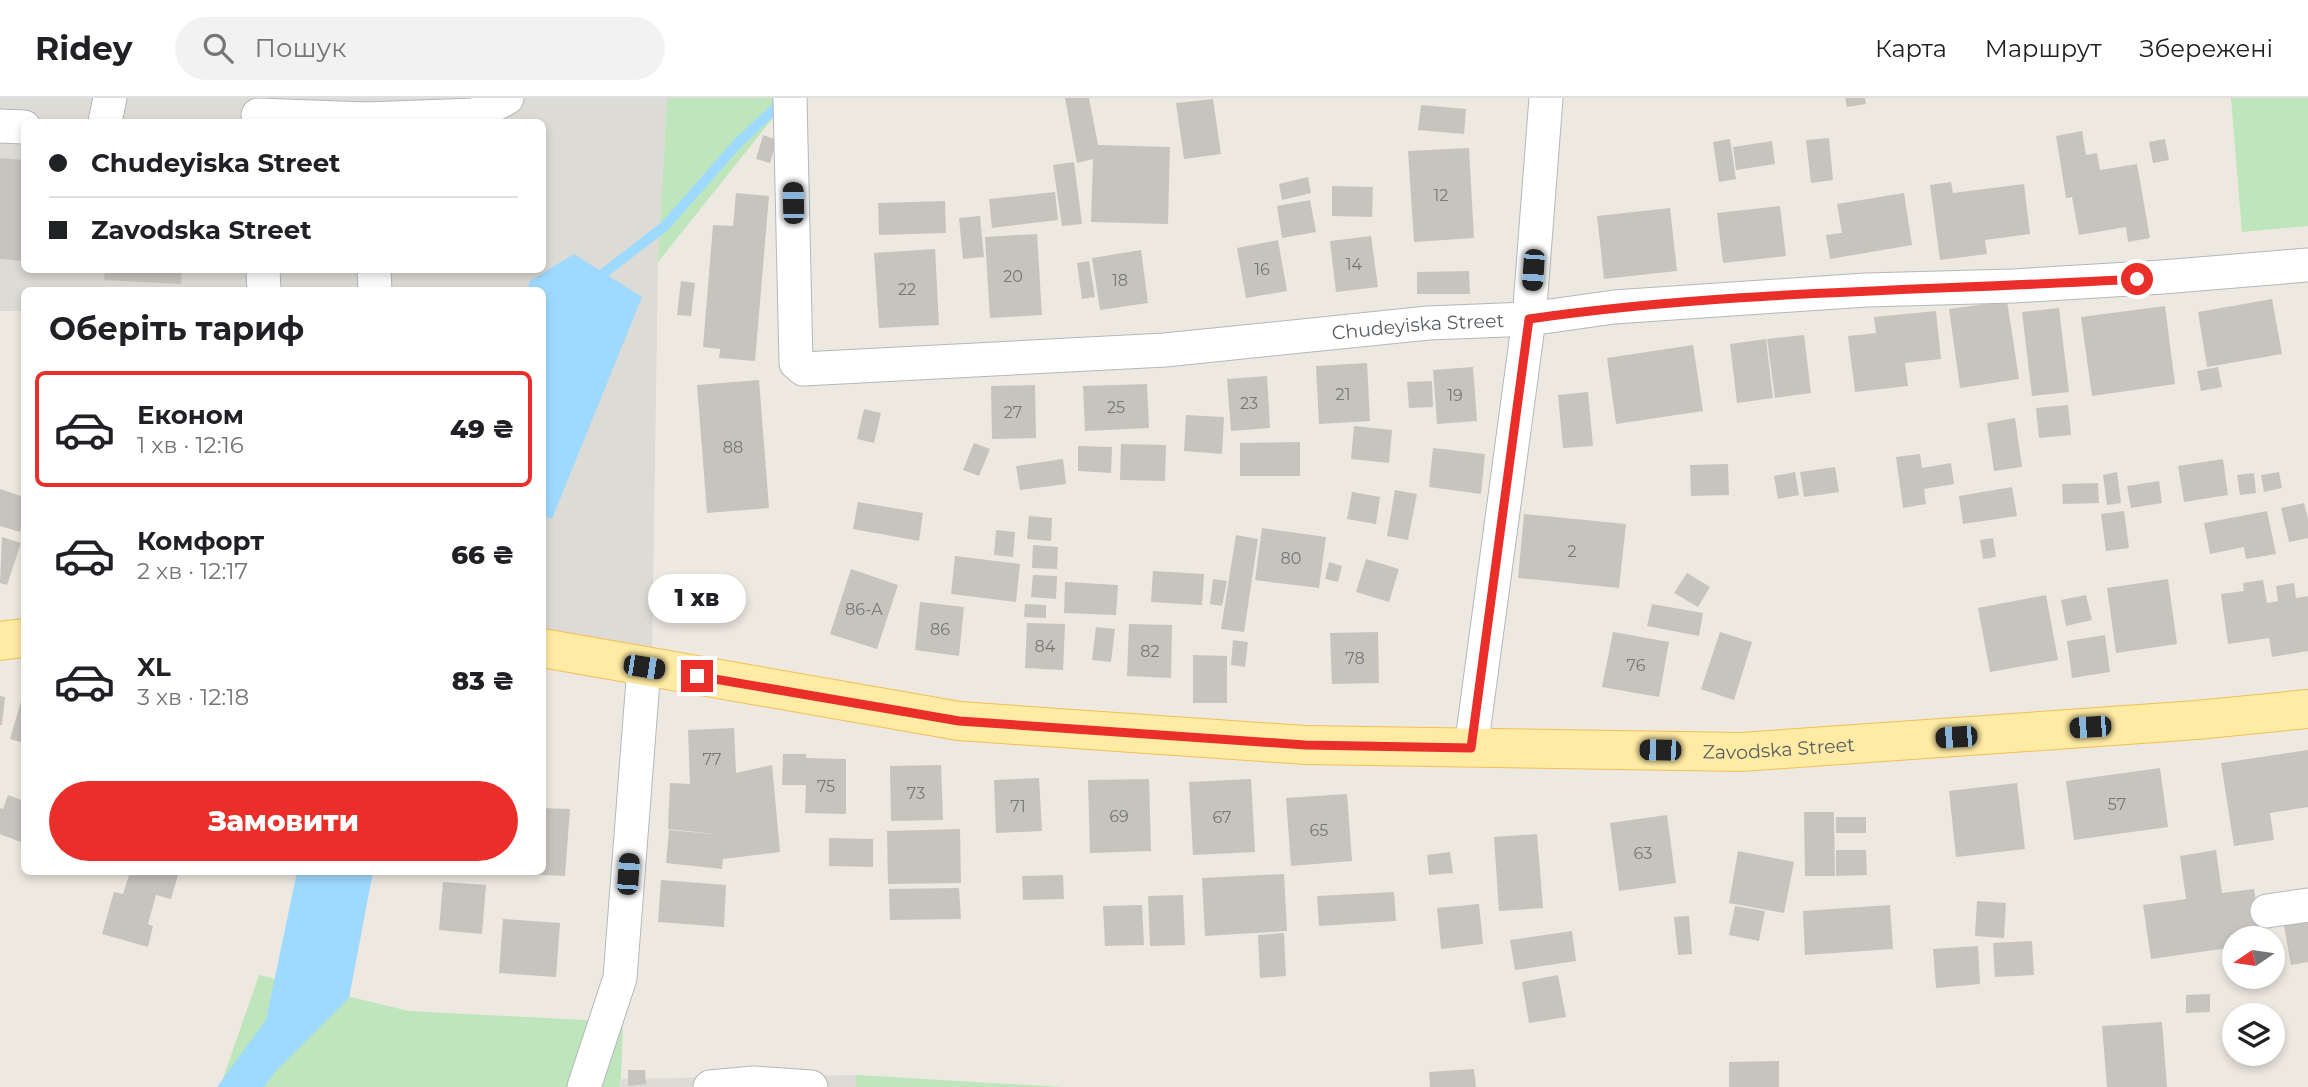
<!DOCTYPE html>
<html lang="uk">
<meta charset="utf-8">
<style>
body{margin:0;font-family:Montserrat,sans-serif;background:#f2f2f2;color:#202124;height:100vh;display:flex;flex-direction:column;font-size:26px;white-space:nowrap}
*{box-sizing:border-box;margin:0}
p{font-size:23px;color:#757577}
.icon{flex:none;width:38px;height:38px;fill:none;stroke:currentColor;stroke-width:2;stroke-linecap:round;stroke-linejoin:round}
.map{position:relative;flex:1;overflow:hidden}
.details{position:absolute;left:21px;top:189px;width:525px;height:588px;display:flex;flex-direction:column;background:#fff;border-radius:10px;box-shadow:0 4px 10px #0003}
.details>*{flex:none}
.banner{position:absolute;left:21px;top:21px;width:525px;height:154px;border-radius:10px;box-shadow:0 4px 10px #0003;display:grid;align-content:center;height:154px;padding:0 28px;background:#fff}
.needle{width:46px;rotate:257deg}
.controls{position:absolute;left:2222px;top:828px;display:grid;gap:14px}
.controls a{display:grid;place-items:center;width:63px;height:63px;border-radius:50%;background:#fff;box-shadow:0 4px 10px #0003;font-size:35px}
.end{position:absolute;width:32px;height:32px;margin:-16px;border:9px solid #ea2e29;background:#fff;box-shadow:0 0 0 4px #fff}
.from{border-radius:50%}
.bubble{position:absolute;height:49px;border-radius:24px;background:#fff;box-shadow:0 4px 10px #0003;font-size:23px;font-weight:800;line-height:49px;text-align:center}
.car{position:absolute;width:21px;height:42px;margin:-21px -10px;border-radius:9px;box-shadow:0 0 5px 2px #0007;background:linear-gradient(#222 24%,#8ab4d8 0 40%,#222 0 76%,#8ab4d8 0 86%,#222 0)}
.banner b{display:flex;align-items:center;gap:24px;height:66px;font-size:26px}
.banner b+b{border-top:2px solid #e0e0e0}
.banner i{width:18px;height:18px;background:#202124}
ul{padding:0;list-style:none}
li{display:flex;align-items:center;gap:21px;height:116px;margin:0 14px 10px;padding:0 14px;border:4px solid transparent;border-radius:10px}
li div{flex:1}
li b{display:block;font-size:26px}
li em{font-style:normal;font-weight:800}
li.selected{border-color:#ea2e29}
li>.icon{width:63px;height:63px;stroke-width:1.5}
h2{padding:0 28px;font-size:32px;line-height:84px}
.action{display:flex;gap:14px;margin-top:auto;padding:14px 28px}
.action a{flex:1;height:80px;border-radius:42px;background:#ea2e29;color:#fff;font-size:28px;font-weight:800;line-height:80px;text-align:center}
header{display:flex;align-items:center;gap:42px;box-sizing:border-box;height:98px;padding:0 35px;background:#fff;border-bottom:2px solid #e0e0e0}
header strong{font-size:33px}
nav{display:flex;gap:38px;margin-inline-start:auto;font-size:24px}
.search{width:490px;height:63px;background:#f2f2f2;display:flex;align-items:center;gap:18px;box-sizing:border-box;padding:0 24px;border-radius:38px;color:#757577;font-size:26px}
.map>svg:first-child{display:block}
.industrial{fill:#dddbd5;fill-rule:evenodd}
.green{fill:#bee5bc}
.water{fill:#9edaff}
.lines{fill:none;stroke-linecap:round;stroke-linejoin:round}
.stream{stroke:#9edaff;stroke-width:10}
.building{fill:#c7c4be}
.minor-casing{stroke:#b3b7bc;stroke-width:35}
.major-casing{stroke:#f2be54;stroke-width:40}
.minor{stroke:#fff;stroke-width:33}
.major{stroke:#ffeba3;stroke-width:38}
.route{stroke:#ea2e29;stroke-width:9}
.labels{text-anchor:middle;stroke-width:5;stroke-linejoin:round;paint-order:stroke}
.number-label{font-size:16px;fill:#747879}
.street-label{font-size:19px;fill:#595e62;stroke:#fff}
</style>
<header>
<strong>Ridey</strong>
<div class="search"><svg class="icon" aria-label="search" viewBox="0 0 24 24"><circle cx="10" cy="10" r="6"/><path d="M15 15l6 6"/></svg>Пошук</div>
<nav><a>Карта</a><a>Маршрут</a><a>Збережені</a></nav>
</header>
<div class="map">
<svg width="2308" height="989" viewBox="0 0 2308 989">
<rect width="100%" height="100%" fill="#ede9e1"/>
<!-- industrial -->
<g class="industrial">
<path d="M0,0H667L658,164L652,563L543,546L542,192H24V213H0ZM24,24H542V172H24Z"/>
<polygon points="856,977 856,989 619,989 622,981"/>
</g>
<!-- green -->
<g class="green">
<polygon points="667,0 789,0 658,164"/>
<polygon points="2231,0 2308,0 2308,128 2242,134"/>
<polygon points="259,877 409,913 623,924 621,981 619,989 220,989"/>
<polygon points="856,977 1062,989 856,989"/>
</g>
<!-- water -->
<g class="water">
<polygon points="574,156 642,199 552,421 542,417 542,192 527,192 530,183"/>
<polygon points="297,774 373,774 349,900 275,974 264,989 217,989 266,922"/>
</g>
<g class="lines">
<!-- stream -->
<polyline class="stream" points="604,175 665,128 737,46 783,3"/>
</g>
<!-- building -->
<g class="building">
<polygon points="1065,0 1089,0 1098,47 1170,49 1168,126 1091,124 1093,61 1077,65"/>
<polygon points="1845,0 1865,0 1866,6 1847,9"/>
<polygon points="1213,1 1221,56 1184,61 1176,5"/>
<polygon points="1421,7 1466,11 1464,36 1418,32"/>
<polygon points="2082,33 2086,57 2097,55 2100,72 2137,66 2150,140 2128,144 2126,129 2079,137 2072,99 2066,100 2056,38"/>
<polygon points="763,37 777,42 770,65 756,61"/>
<polygon points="1829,40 1833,82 1811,85 1806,42"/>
<polygon points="1730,41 1736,81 1719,84 1713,44"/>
<polygon points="2165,41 2169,62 2153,65 2149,44"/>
<polygon points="1772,43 1775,66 1736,72 1733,49"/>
<polygon points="1469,50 1474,140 1414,144 1408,53"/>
<polygon points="0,60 24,62 24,163 0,161"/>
<polygon points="1074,64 1082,126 1062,128 1053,67"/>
<polygon points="1308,79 1311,95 1282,102 1279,86"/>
<polygon points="1951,84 1953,95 2024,86 2030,136 1985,142 1987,156 1940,162 1930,87"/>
<polygon points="1332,88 1373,89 1372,119 1332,118"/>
<polygon points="1055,94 1058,122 992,130 989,101"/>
<polygon points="736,95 769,98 755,263 719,260 720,251 703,249 713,127 733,128"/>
<polygon points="1904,95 1912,147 1830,161 1826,137 1842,135 1837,106"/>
<polygon points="1310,102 1316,134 1282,140 1277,108"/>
<polygon points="945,103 946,135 879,137 878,105"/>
<polygon points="1780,108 1786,158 1723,165 1717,115"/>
<polygon points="1670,110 1677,173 1604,181 1597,118"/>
<polygon points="980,118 984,159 963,161 959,120"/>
<polygon points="1037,136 1042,217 990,220 985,139"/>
<polygon points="1371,138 1378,189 1336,194 1330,143"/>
<polygon points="1278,142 1287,193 1246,200 1237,150"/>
<polygon points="935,151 939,227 879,230 874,155"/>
<polygon points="1141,152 1148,205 1100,212 1092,160"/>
<polygon points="1089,163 1095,199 1082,201 1077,165"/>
<polygon points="105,172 182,172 181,186 104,182"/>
<polygon points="1469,173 1470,196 1417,196 1417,174"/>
<polygon points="681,183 695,185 691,218 677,217"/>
<polygon points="2272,201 2282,256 2207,269 2198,214"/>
<polygon points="2007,203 2019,281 1960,290 1949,211"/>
<polygon points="2165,208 2175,286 2092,298 2081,219"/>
<polygon points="2059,210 2069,294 2032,298 2022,214"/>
<polygon points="1936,213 1941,261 1905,265 1908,288 1855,294 1848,238 1876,235 1874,219"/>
<polygon points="1804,237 1811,295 1775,300 1767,241"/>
<polygon points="1766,241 1773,300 1737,305 1730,246"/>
<polygon points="1693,247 1703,313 1616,326 1607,260"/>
<polygon points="1367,265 1370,323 1319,326 1316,268"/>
<polygon points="1473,269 1477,323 1437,326 1433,272"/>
<polygon points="2218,269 2222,289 2201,293 2197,273"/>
<polygon points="1267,278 1270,330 1231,333 1227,281"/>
<polygon points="759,282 769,410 707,415 697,287"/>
<polygon points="1432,283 1433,309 1409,310 1407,284"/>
<polygon points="1147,286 1149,330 1085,333 1083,288"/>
<polygon points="1035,287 1036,340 992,341 991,288"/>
<polygon points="1588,294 1593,348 1563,350 1558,297"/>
<polygon points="2068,307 2071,337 2039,340 2036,310"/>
<polygon points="864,311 881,315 874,345 857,341"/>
<polygon points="1186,317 1224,319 1222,356 1184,353"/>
<polygon points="2015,320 2022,369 1994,373 1987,325"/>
<polygon points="1354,328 1392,332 1389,365 1351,361"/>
<polygon points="1300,344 1300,378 1240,378 1240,345"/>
<polygon points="974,345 990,351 979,378 963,372"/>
<polygon points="1121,346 1166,347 1165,383 1120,382"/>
<polygon points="1078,348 1112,349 1111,375 1078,373"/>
<polygon points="1433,350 1485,356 1481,396 1429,389"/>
<polygon points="1920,356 1922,370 1951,365 1954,386 1924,391 1926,406 1903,410 1896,359"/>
<polygon points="1063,361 1066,386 1020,392 1016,368"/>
<polygon points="2223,361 2228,397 2184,404 2178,368"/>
<polygon points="1728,366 1729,397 1691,398 1690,367"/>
<polygon points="1835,369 1839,394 1804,399 1800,374"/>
<polygon points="1795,374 1799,397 1778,401 1774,378"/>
<polygon points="2117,374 2121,405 2107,407 2103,377"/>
<polygon points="2279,374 2282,390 2264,394 2261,377"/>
<polygon points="2254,375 2256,395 2240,397 2237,377"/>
<polygon points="2159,383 2162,405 2131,410 2127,388"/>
<polygon points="2098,385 2099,405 2063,406 2062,386"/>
<polygon points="2012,389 2017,418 1963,426 1959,398"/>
<polygon points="0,391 24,399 24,418 20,434 0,428"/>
<polygon points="1395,392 1417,396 1408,442 1387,438"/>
<polygon points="1352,394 1380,399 1376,426 1347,421"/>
<polygon points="858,404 923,415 919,443 853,431"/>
<polygon points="2304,405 2308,420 2308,440 2289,444 2281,410"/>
<polygon points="2124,413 2129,450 2106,453 2101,416"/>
<polygon points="2267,413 2276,456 2246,461 2244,449 2210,456 2204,425"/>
<polygon points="1524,416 1626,426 1619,490 1518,480"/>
<polygon points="1029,418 1052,420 1051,443 1027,441"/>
<polygon points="1262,430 1326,439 1319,490 1255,482"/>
<polygon points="996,432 1015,434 1013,459 994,457"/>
<polygon points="1236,437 1258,441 1244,534 1221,531"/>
<polygon points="2,439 21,445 7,487 0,485"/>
<polygon points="1993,440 1996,459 1983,461 1980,442"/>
<polygon points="1033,447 1058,449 1057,471 1032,470"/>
<polygon points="955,458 1020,466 1016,504 951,496"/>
<polygon points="1366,461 1399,471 1389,504 1356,494"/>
<polygon points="1329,464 1342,468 1338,484 1325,481"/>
<polygon points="851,471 898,487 877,551 830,536"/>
<polygon points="1153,473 1204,476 1202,507 1151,504"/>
<polygon points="1687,475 1710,489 1698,509 1674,495"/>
<polygon points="1033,477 1057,478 1056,501 1031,499"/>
<polygon points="1213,481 1227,483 1222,508 1210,506"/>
<polygon points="2168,481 2177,546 2116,555 2107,490"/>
<polygon points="2263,482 2267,505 2278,503 2276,488 2294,485 2296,500 2308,498 2308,553 2272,559 2269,540 2228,546 2221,496 2244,493 2243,485"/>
<polygon points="1065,484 1118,487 1116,517 1064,515"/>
<polygon points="2046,497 2058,562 1990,574 1978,510"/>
<polygon points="2086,497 2092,522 2066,528 2061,502"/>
<polygon points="920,504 964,509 959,558 915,552"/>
<polygon points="1025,506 1046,507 1046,520 1024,519"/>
<polygon points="1652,506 1703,515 1699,538 1647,528"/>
<polygon points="1027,525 1065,526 1063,572 1025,570"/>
<polygon points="1129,526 1172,527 1171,580 1127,578"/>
<polygon points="1096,529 1115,531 1111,564 1092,562"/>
<polygon points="1378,534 1379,585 1332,586 1330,535"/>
<polygon points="1613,534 1669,544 1659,599 1602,589"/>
<polygon points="1720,534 1752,544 1734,602 1701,591"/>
<polygon points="2105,537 2110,574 2072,580 2067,543"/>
<polygon points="1233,542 1248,544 1245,569 1231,567"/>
<polygon points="1193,557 1227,558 1227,605 1193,605"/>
<polygon points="24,593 24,645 10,641"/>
<polygon points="0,598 5,599 2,627 0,627"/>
<polygon points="734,630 736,675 772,667 780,754 723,761 722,771 666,765 669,732 724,737 668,731 670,685 690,686 688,632"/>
<polygon points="2308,652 2308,709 2270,715 2274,742 2234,748 2221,665"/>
<polygon points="783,656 806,656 806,660 846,661 846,716 805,715 806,687 782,687"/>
<polygon points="941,667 943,722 891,723 890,668"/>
<polygon points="2160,670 2168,729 2074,742 2066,683"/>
<polygon points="1039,680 1042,733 996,735 994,682"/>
<polygon points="1149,681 1151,753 1090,755 1088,682"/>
<polygon points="1251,681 1255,754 1193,757 1189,684"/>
<polygon points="2017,685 2025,751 1956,759 1949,693"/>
<polygon points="1347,696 1352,763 1291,768 1286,700"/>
<polygon points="8,697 24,703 23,745 0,736 0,710 3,711"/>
<polygon points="542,710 570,711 565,778 524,776 524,774 542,774"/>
<polygon points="1804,714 1834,714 1835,778 1805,778"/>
<polygon points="1667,717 1676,785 1619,793 1610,725"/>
<rect x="1836" y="719" width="30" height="16"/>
<polygon points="960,731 961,785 888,786 887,733"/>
<polygon points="1537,736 1543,810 1499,813 1494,739"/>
<polygon points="829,740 873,741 873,769 829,768"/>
<polygon points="1836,752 1866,752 1867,777 1836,778"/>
<polygon points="2216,752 2222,795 2254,791 2261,840 2235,840 2235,849 2151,861 2143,807 2186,801 2180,758"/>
<polygon points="1738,753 1794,764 1784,815 1729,805"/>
<polygon points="1450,754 1453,775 1429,777 1427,757"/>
<polygon points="130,774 179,774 171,801 156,797 148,826 153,828 148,849 102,836 114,794 123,796"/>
<polygon points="1284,776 1287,833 1205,838 1202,780"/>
<polygon points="1063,777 1064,801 1023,802 1022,778"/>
<polygon points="661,782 726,787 724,829 658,824"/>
<polygon points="443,784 486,787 482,836 439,832"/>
<polygon points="959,790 961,821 890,822 889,791"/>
<polygon points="1394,794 1396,823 1319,828 1317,798"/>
<polygon points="1183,797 1185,847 1150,848 1148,798"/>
<polygon points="1977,803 2006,805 2004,840 1975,838"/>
<polygon points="1479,806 1483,846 1441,851 1437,810"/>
<polygon points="1142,807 1144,847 1105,848 1103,808"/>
<polygon points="1890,807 1893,851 1805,857 1803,813"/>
<polygon points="1735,808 1765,813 1759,843 1729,837"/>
<polygon points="2308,817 2308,864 2291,867 2283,822"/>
<polygon points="1689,818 1692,856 1678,857 1674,819"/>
<polygon points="503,821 560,825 556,879 499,875"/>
<polygon points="1572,833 1576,863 1515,872 1510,842"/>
<polygon points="1284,835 1286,878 1260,880 1258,837"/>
<polygon points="2032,843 2034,877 1995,879 1993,845"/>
<polygon points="1978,848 1980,886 1936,890 1933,851"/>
<polygon points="1558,877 1566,919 1529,925 1522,884"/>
<polygon points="2210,896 2210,914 2186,915 2186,897"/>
<polygon points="2162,924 2167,989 2107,989 2102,928"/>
<polygon points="1779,963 1779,989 1729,989 1729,964"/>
<polygon points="1474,971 1476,989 1430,989 1429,974"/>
<polygon points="628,972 645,972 646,986 628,988"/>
</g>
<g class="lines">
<defs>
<g id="minor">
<path id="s1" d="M790,0L796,265L803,271L1165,252L1428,225L1529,221L1614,209L1866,192L2013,188L2162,179L2308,167"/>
<polyline points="258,17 366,21"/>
<polyline points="105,24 110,0"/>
<polyline points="366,24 366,21 475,17 507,0"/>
<polyline points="0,28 24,29"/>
<polyline points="263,172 264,192"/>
<polyline points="374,172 375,192"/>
<polyline points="1471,650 1529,221 1546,0"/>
<polyline points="2267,813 2308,807"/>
<polyline points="584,989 620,880 644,569"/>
<polyline points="710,989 754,985 811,989"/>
</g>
<g id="major">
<polyline points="0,543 24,540"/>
<path id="s2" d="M542,550L959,623L1305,647L1741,654L2197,622L2308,611"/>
</g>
</defs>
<!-- minor casing -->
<use href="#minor" class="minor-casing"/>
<!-- major casing -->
<use href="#major" class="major-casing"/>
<!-- minor -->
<use href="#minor" class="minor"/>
<!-- major -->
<use href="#major" class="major"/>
</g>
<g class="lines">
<!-- route -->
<path class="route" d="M697,578L959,623L1305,647L1471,650L1529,221C1730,192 1934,193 2137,181"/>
</g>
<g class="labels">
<!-- number labels -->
<g class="number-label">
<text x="1441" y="103">12</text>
<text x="1354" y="172">14</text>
<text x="1262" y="177">16</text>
<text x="1013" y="184">20</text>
<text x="1120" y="188">18</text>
<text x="907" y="197">22</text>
<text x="1343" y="302">21</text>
<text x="1455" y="303">19</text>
<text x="1249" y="311">23</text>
<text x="1116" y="315">25</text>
<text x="1013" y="320">27</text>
<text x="733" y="355">88</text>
<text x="1572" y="459">2</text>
<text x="1291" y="466">80</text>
<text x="864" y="517">86-А</text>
<text x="940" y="537">86</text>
<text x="1045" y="554">84</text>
<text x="1150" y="559">82</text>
<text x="1355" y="566">78</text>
<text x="1636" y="573">76</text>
<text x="712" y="667">77</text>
<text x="826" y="694">75</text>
<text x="916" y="701">73</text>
<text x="2117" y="712">57</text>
<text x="1018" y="714">71</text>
<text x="1119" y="724">69</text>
<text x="1222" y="725">67</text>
<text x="1319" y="738">65</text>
<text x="1643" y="761">63</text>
</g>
<!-- street labels -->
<g class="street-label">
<text dy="7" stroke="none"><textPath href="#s1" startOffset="891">Chudeyiska Street</textPath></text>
<text dy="7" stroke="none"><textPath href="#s2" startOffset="1244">Zavodska Street</textPath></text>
</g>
</g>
</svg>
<div class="controls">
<a><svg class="needle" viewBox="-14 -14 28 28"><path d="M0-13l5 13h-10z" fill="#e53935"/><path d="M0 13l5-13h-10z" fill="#757577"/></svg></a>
<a><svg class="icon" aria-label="layers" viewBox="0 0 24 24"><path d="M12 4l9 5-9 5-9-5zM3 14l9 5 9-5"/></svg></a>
</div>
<i class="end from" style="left:2137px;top:181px"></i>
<i class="end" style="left:697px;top:578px"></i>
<div class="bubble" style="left:648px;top:476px;width:98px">1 хв</div>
<i class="car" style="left:793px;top:105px;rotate:359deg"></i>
<i class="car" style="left:1533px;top:172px;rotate:184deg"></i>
<i class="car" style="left:644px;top:569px;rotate:99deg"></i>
<i class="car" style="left:2090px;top:629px;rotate:266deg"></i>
<i class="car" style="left:1956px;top:639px;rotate:266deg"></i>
<i class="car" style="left:1660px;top:652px;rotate:271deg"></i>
<i class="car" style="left:628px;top:776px;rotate:4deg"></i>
<div class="banner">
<b><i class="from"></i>Chudeyiska Street</b>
<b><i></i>Zavodska Street</b>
</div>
<section class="details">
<h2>Оберіть тариф</h2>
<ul>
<li class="selected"><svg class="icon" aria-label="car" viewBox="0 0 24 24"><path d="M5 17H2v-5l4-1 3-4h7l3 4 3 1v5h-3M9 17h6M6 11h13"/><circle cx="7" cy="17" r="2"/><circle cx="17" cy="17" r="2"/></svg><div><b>Економ</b><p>1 хв · 12:16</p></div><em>49 ₴</em></li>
<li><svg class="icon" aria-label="car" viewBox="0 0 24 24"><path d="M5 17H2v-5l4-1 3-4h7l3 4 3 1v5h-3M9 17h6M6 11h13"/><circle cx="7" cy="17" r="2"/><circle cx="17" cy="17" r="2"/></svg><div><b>Комфорт</b><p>2 хв · 12:17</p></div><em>66 ₴</em></li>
<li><svg class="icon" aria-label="car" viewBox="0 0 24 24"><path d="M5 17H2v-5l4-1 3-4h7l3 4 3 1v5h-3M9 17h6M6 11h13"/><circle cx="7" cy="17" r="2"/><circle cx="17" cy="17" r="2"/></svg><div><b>XL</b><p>3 хв · 12:18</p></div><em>83 ₴</em></li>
</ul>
<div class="action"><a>Замовити</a></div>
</section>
</div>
